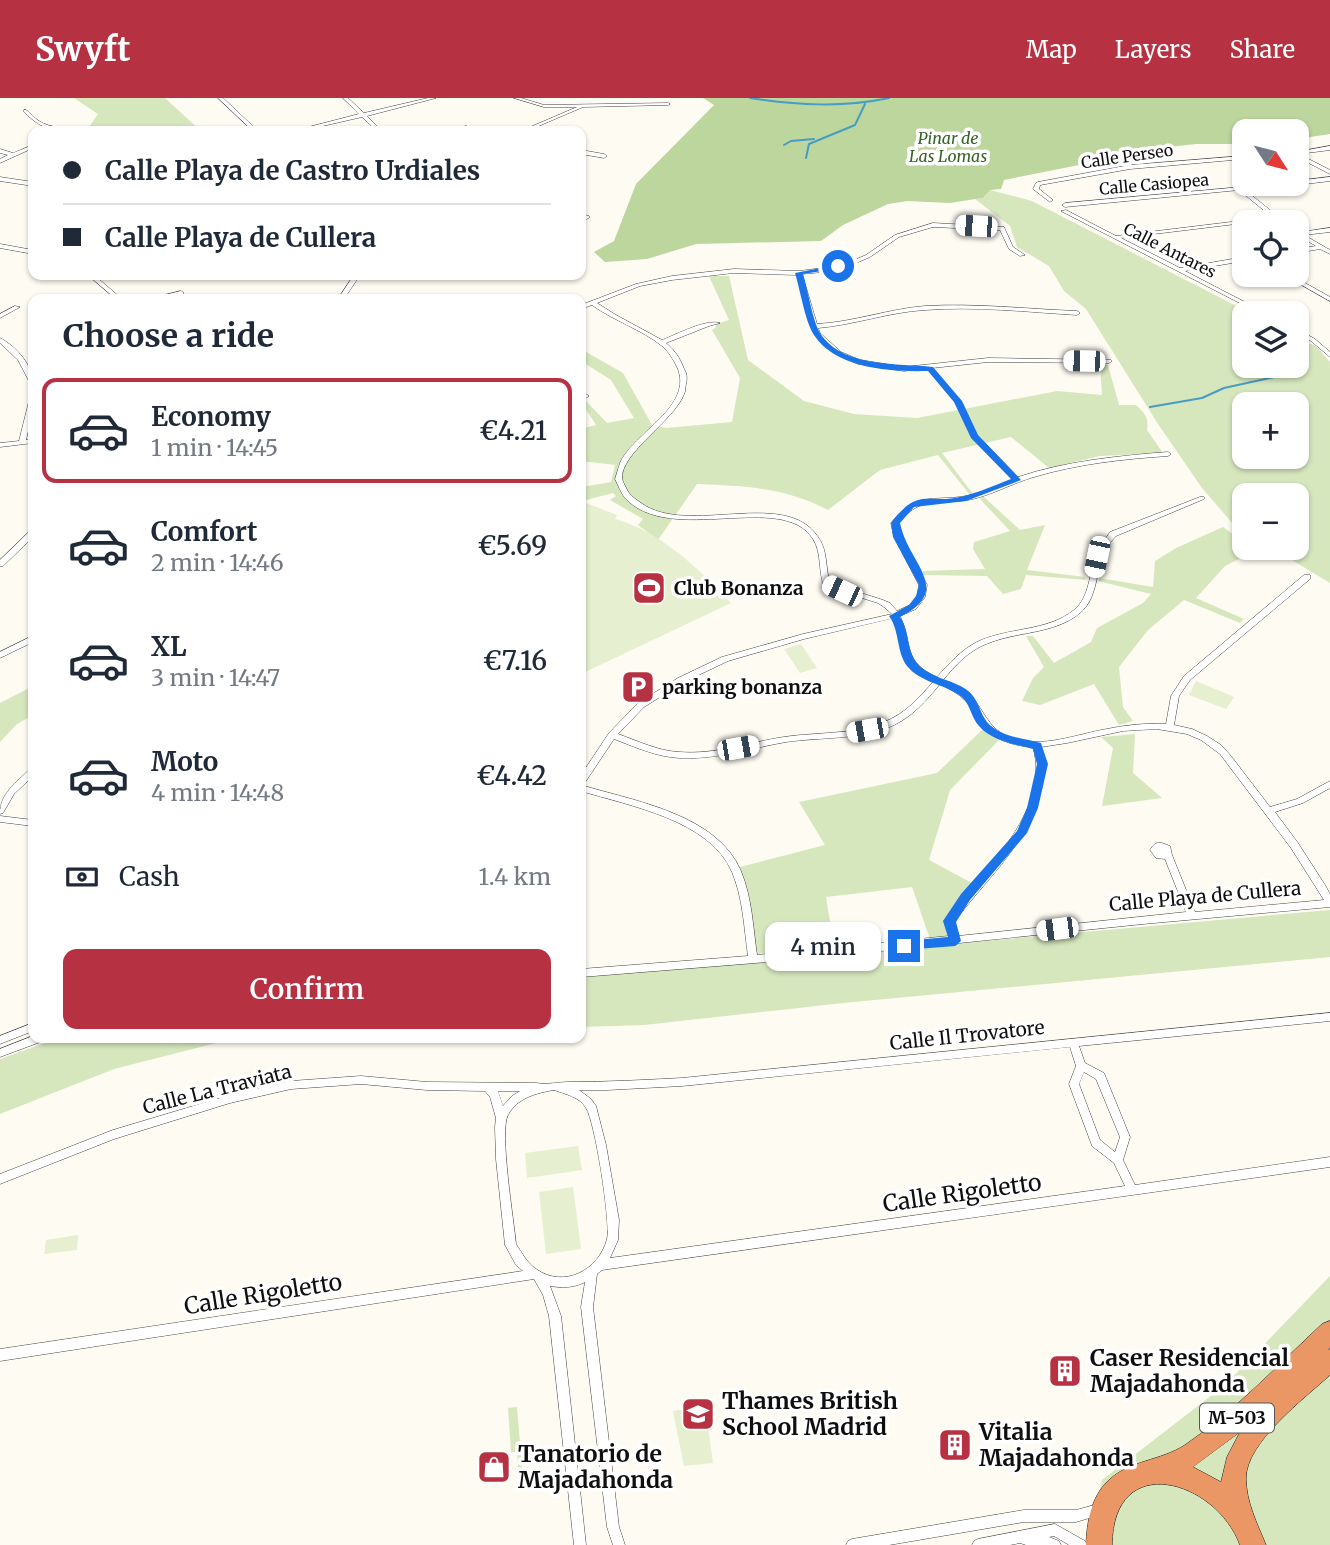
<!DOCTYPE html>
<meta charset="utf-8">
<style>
body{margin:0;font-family:Merriweather,serif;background:#f2f2f3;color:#1f2937;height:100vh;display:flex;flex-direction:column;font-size:26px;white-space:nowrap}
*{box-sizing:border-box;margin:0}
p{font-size:23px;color:#747a83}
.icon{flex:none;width:38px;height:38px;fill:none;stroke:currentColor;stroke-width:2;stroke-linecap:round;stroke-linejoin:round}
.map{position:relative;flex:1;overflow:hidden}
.drawer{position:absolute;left:28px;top:196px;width:558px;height:749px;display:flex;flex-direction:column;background:#fff;border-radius:14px;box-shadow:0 2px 5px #0004}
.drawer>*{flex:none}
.hud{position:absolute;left:28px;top:28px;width:558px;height:154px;border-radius:14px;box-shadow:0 2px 5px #0004;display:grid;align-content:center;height:154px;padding:0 35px;background:#fff}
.needle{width:46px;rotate:126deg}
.buttons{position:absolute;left:1232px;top:21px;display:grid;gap:14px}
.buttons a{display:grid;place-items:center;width:77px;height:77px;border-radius:14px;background:#fff;box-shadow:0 2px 5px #0004;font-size:35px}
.end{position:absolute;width:32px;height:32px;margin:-16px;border:9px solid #1a73e8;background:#fff;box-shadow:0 0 0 4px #fff}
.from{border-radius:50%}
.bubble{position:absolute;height:49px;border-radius:14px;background:#fff;box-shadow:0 2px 5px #0004;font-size:23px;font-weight:600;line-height:49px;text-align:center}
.car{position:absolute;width:21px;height:42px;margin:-21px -10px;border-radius:9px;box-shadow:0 0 5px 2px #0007;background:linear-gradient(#fff 24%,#345 0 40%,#fff 0 76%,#345 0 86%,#fff 0)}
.hud b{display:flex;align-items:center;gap:24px;height:66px;font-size:26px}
.hud b+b{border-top:2px solid #e0e1e3}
.hud i{width:18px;height:18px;background:#1f2937}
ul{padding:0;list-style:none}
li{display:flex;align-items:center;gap:21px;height:105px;margin:0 14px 10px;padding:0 21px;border:4px solid transparent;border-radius:14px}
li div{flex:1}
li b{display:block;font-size:26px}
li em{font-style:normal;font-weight:600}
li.current{border-color:#b63141}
li>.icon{width:63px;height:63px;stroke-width:1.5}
h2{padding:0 35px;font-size:32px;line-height:84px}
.pay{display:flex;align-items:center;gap:18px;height:77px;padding:0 35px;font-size:26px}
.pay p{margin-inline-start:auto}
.primary-button{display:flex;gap:14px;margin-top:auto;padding:14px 35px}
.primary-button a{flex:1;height:80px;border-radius:14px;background:#b63141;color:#fff;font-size:28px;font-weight:600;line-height:80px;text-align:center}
header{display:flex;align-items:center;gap:42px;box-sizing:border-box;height:98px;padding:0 35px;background:#b63141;color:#fff}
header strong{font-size:33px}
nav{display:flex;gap:38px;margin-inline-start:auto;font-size:24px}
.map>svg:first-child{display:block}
.green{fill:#d6e7be;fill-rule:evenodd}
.forest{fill:#bcd69e}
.pitch{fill:#e6efcf}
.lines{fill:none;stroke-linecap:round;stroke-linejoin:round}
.stream{stroke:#479cc4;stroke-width:2}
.street-casing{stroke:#424242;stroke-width:1}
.highway-casing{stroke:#202020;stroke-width:1}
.street{fill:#fff;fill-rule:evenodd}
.highway{fill:#ea9765;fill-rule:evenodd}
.route{fill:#1a73e8}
.labels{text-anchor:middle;stroke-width:7;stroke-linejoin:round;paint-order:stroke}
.far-park-label{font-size:16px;font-style:italic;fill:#366324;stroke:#fff}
.far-street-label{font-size:16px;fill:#0f0f0f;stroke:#fff}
.shield{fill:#fff;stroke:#575757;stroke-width:2}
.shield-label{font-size:18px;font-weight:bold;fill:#0f0f0f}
.poi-label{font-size:19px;font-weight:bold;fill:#0f0f0f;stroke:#fff;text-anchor:start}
.street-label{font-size:19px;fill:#0f0f0f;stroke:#fff}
.near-street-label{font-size:23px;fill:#0f0f0f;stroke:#fff}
.near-poi-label{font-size:23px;font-weight:bold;fill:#0f0f0f;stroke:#fff;text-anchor:start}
</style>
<header>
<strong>Swyft</strong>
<nav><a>Map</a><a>Layers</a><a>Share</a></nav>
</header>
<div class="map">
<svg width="1330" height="1447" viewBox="0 0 1330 1447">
<rect width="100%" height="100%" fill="#fefbf2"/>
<!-- green -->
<g class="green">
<polygon points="74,0 165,0 201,33 87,32 98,16"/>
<path d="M990,92L1032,103L1250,215H1244V268H1297V239L1317,249L1330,264V485L1272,450H1297V397H1244V433L1233,426L1202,390L1158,326L1086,211L1064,193L1049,168L1017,149L1010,128L975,101L983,100ZM1244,306H1297V359H1244Z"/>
<path d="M709,178H729L748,262L804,303L854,316L917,320L1057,293L1102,297L1100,267H1108L1119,307H1136C1145,315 1149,320 1147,332L1163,355L1100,358L1049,370L1011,339L942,355L973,396L970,397L938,357L880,372L828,412C783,389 745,388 697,386L658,442L638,427L643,421L610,402L616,398L613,395L586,402L581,406V389L611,384L615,367L581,363V331L596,327L582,305L586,303L607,325L634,320L611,282L581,263V251L623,275L652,327L666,330L732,324L740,280L712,232L716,229V226L729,222Z"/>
<polygon points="983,398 1020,432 1045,427 1027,472 1085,479 1086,482 1026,477 1021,491 1003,496 987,478 923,477 923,473 985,471 973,451 974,444 1010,433 980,401"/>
<polygon points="1223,429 1244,444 1244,450 1257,452 1225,468 1196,500 1244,521 1240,525 1184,502 1148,532 1119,569 1123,609 1133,623 1119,627 1094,586 1040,607 1022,603 1033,580 1044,569 1026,538 1033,538 1054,565 1091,544 1097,530 1143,505 1151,496 1098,483 1099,480 1153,489 1155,463 1176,450"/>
<polygon points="33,588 33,617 17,626 0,644 0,605"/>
<polygon points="983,631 999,642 950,692 929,762 972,785 945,825 949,839 930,841 912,789 826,799 834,848 757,856 740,769 825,747 799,704 937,675"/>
<polygon points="1135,636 1133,675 1162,700 1102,708 1113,650 1101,639"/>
<polygon points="1330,812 1330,859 843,905 644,927 581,929 581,879"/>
<polygon points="59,940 236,940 114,971 0,1016 0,961"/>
<polygon points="1330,1178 1330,1447 1091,1447 1090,1440 1102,1382 1225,1287"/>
<polygon points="517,1309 523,1381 519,1381 517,1354 511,1354 508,1310"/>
</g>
<!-- forest -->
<polygon class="forest" points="703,0 1330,0 1330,36 1297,41 1297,33 1244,33 1244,46 1196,46 1096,57 1084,66 1004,82 1001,91 990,92 983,100 975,101 950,105 907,103 888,106 843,127 821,143 696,146 647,161 605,164 594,154 614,143 636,86 714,7"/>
<!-- pitch -->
<g class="pitch">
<path d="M586,405L617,417L615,421C660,433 699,471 731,505L581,576V410Z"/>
<polygon points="801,546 817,570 800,575 784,551"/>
<polygon points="1196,583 1234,599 1226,611 1189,597"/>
<polygon points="578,1048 582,1072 527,1080 525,1055"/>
<polygon points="573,1089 581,1151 546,1156 539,1094"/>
<polygon points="78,1137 77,1152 44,1156 46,1142"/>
<polygon points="705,1308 713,1365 684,1368 673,1313"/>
</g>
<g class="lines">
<!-- stream -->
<g class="stream">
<path d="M750,0C797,7 842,10 889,0"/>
<polyline points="784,47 791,43 814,41"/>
<polyline points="806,60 809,46 855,27 865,6"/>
<polyline points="1150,309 1202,300 1224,290 1279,278 1300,266"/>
</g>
<defs>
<g id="street">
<polygon points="218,0 223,0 258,33 253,33"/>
<polygon points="343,0 348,0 364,15 428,0 436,0 367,18 382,33 377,33 362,19 301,33 293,33 359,16"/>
<polygon points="514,0 521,0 544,7 668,5 670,6 668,7 583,9 527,33 521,33 577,9 544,9"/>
<path d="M26,12C31,15 34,20 39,23C51,31 67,29 80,33C55,34 42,32 24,14V12Z"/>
<polygon points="466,28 476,32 477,33 470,33 464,31 464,29"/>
<polygon points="33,47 33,50 0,65 0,61 8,57 0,55 0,51 13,55"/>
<polygon points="1330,48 1330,52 1299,56 1330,72 1330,76 1297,59 1297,54"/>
<polygon points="581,52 604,56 607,58 604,60 581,56"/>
<polygon points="1244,58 1244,61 1130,71 1040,87 1039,91 1053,102 1050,104 1033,91 1036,85 1038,84 1130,67"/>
<polygon points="0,79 33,84 33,88 0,83"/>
<polygon points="1330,79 1330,83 1297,87 1295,86 1297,86 1297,83"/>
<polygon points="1274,86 1291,86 1288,88 1245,92 1285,124 1279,124 1276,122 1244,124 1244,125 1121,140 1180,170 1244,159 1244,163 1185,173 1266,215 1259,215 1061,113 1066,112 1116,138 1272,119 1239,92 1065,109 1062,107 1065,105"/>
<polygon points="581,116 589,118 590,119 587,121 581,120"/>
<path d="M933,125L1004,129L1013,149L1025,157L1020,158L1009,151L1000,132L933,129L899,139L870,159L856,165L823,174L802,176L817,226C854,224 888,211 925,208C975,205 1026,211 1077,213L1080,215L1077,217C1027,214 976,208 925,212C889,214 854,227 818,230L820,235L841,254L860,262L904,269L988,260L1111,262L1112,263L1109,265L988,264L932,270L961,303L977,337L1018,379C1066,363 1118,358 1168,354L1171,356L1168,358C1123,361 1077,366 1034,379C1013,385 994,396 973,401C942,408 920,396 899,425L902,439L927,487L925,499L916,511L900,518C913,546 902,564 937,579C949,566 961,552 977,544C1008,529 1047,534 1074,512C1090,499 1089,475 1096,457C1099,448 1105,442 1110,434L1200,399H1204V401L1116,438C1111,443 1107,449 1104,455C1095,475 1098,500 1080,515C1054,537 1014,533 984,547C967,554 955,568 943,582C954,586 963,590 971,598C986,615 988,631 1011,640C1042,651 1077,636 1107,631C1127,627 1146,625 1166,626L1171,598L1184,578L1304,477H1310V481L1190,582L1179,598L1174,627L1192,631L1207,638L1221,647L1231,658L1270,709L1297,701L1330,683V690L1303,705L1275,714L1298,745L1325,787L1330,796V809L1143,826L959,845L955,847L952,846L768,864L581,879V871L748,858C744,830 743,800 732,774C710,722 630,708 581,693V677L609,635L638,605L678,580L722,559L803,536L892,516L884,509L878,505L824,488C818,473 822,455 813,441C782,392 671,449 625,400C621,395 618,387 615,381C617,376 618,370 620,365C633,335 695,308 677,269C673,261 669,254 662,248C641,231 614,223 592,207L581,211V207L636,186L672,178L734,171L799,173L823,170L852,163L866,157L895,137ZM734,175L797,177L814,236L837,256L858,266L904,273L927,270L955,304L972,339L1013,382C999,387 985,394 971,397C936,405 917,391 891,425L894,439L919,487L917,499L910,507L897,513L890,505L883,502L830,485C825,469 828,452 818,439C785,389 688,439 641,405C637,402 632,399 629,395C627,392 623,384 622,381C620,355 675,322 684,296C686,293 685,289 686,286C687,281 687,279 686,275C685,272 683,269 682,266C678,257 673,251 666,245L709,228L720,225C705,221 678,236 662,242L616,217L597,205L640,188L672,182ZM894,520C906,552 896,568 933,584C919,600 905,616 884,624C853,637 817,634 784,639C750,644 715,657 679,654C658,653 638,643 618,636L644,609L684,584L728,563L804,541ZM940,586C952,592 963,598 971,609C976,617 980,626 987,632C999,644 1017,648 1033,649C1052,714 981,775 946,820L944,823L949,838L757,857C753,829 752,800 741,773C717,716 634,703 581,687L584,686L614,641C635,649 657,659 680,660C716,662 751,650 786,644C821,639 859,642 892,628C912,619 926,603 940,586ZM1157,631L1187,636L1201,642L1220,656L1291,750L1324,802L1195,814L1172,757L1170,748C1160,744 1156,742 1150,752L1156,760L1165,761L1186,814L958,838L954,824C984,784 1022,751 1038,703C1044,685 1047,667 1041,649L1067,645L1123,633Z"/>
<polygon points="1330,130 1330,134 1304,137 1330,152 1330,156 1320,151 1297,155 1297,151 1316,148 1297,137 1297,133 1300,134"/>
<polygon points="0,146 33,152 33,156 0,150"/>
<polygon points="88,177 94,177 122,201 116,201"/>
<polygon points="354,177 360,177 344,201 338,201"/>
<polygon points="1284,177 1291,177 1330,199 1330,203"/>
<polygon points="181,193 184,195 183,196 159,201 148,201"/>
<polygon points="15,208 20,209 0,220 0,216"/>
<polygon points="1297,231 1315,241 1330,254 1330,259 1311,243 1297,235"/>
<path d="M0,240C17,249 33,267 33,287L30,285L18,262L0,245Z"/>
<polygon points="581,293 589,298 581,303"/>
<polygon points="33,297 33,311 26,342 33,341 33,345 0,349 0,345 19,343 30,299"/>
<polygon points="30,433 33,433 33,439 3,468 0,468 0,462"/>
<polygon points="30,539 33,539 33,544 0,560 0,554"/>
<path d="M33,670V678L14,696L3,715L0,716C0,695 16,685 30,671Z"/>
<polygon points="0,718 33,722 33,728 0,724"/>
<path d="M1330,915V923L1079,948L1085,965L1104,975L1130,1039L1123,1062L1135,1087L1330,1059V1069L602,1172L597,1176L593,1209L619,1429L625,1447H613L607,1429L581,1209L585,1184C574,1190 562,1190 550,1188L561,1218L586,1447H574L549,1218L543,1197L534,1181L0,1263V1251L523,1173L516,1167L505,1147L496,1061L495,1029L496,1020L490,999L485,993L427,992L361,986L291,991L230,1005L114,1041L0,1086V1076L113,1032L230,997L291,983L361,978L427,984L536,985C546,987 559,984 569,984C607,984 644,982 682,980ZM1070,949L1076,968L1069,986L1091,1045L1092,1048L1114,1065L1125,1088L610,1160L618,1142L619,1122L606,1047L596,1008L591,1001L579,992H607L682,988ZM1084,974L1096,981L1120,1039L1115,1054L1100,1042L1079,986ZM554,992C565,996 580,999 586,1010C595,1023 611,1126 607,1141C599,1172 564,1191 536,1171C527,1165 522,1155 516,1146C514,1123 499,1033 508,1017C517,1000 536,995 554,992ZM498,993H520L512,998L503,1008Z"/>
<polygon points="33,925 33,933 0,946 0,938"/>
<polygon points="33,938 33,940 44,940 43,943 0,959 0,951"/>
<polygon points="1102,1405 1106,1407 1108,1411 1106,1415 1076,1424 1024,1424 889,1447 846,1447 848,1443 852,1441 1024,1412 1076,1412"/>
<polygon points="1055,1426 1085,1443 1087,1447 1069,1447 1054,1438 1049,1439 1059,1443 1061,1447 1026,1447 1020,1445 1010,1447 972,1447 974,1443 978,1441"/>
</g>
<path id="highway" d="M1330,1223V1249L1328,1252L1330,1251V1277C1305,1300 1246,1344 1246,1380C1246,1404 1257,1425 1266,1447H1240C1216,1382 1113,1351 1112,1447H1086C1087,1424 1091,1399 1108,1383C1129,1362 1161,1363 1185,1347C1235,1313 1278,1267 1322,1226ZM1240,1334L1227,1359L1221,1384L1193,1369Z"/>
</defs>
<!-- street casing -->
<use href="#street" class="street-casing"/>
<!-- highway casing -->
<use href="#highway" class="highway-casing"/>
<!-- street -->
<use href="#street" class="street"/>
<!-- highway -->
<use href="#highway" class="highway"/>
</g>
<!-- route -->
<path class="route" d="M841,166V170L803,176C808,192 812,221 820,235C842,270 899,265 933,269L962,303L978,337L1021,382L966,403L914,409L900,425C908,466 955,492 900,519C910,533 906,550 916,564C928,580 952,581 967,592C979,601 979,614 987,624C1000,639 1023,640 1041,645L1048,666L1038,710L1027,735L970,802L956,824L961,843L955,848L904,852L898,848L904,843L948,839L943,823L961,796L1017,733L1027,710L1037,666L1033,651C1014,646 992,643 979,628C970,618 971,605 959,597C943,586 920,584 907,568C896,553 900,533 889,518L909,507L916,498L919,487L893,439L891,425C920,387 927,408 964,398C980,394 995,387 1011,381L971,340L954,304L928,273C892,274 836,271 814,237C805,223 800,191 795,175Z"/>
<!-- icons -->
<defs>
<symbol id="stadium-square" viewBox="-11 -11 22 22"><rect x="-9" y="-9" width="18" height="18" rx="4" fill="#b63141" stroke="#fff"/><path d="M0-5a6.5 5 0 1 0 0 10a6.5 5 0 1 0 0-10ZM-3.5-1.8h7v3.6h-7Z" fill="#fff"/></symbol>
<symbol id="parking-square" viewBox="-11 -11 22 22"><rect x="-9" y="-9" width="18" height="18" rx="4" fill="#b63141" stroke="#fff"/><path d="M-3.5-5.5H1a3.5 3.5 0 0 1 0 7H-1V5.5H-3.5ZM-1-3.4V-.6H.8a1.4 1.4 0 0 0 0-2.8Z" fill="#fff"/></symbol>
<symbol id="building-square" viewBox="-11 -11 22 22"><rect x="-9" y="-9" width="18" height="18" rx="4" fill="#b63141" stroke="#fff"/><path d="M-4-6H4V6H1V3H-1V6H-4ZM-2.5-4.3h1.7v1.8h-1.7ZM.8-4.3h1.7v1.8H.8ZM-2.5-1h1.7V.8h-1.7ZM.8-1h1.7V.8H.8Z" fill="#fff"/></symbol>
<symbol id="school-square" viewBox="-11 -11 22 22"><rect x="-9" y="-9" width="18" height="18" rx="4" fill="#b63141" stroke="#fff"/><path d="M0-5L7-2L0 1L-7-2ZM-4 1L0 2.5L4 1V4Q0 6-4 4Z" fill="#fff"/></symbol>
<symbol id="shop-square" viewBox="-11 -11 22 22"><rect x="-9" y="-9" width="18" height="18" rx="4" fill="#b63141" stroke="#fff"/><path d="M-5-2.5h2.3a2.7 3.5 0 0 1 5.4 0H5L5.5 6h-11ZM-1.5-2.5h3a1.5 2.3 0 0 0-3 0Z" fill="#fff"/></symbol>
</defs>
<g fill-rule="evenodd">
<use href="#stadium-square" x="630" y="471" width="38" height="38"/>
<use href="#parking-square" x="619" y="570" width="38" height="38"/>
<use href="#building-square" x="1046" y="1254" width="38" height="38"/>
<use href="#school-square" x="679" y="1297" width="38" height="38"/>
<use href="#building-square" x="936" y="1328" width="38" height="38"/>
<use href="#shop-square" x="475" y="1350" width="38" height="38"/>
</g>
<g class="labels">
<!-- far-park labels -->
<g class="far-park-label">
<text x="948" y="46">Pinar de<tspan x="948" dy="18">Las Lomas</tspan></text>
</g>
<!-- far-street labels -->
<g class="far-street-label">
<text transform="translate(1127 58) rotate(-8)" y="6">Calle Perseo</text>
<text transform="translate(1154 86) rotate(-5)" y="6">Calle Casiopea</text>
<text transform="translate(1170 152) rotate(27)" y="6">Calle Antares</text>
</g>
<!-- shield labels -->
<rect class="shield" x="1200" y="1305.5" width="74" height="29" rx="5"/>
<g class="shield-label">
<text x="1237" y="1326">M-503</text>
</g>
<!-- poi labels -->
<g class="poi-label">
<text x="674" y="497">Club Bonanza</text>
<text x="662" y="596">parking bonanza</text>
</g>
<!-- street labels -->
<g class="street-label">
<text transform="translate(1205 798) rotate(-5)" y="7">Calle Playa de Cullera</text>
<text transform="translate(967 937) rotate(-6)" y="7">Calle Il Trovatore</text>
<text transform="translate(217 991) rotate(-14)" y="7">Calle La Traviata</text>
</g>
<!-- near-street labels -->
<g class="near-street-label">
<text transform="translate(962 1095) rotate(-8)" y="8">Calle Rigoletto</text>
<text transform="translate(263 1196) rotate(-9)" y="8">Calle Rigoletto</text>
</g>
<!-- near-poi labels -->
<g class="near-poi-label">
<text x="1090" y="1268">Caser Residencial<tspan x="1090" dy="26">Majadahonda</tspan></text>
<text x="722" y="1311">Thames British<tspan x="722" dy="26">School Madrid</tspan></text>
<text x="979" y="1342">Vitalia<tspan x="979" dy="26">Majadahonda</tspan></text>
<text x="518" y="1364">Tanatorio de<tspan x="518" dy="26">Majadahonda</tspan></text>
</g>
</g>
</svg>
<div class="buttons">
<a><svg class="needle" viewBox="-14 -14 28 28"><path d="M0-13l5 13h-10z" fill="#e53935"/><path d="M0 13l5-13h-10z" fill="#747a83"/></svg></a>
<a><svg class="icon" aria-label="locate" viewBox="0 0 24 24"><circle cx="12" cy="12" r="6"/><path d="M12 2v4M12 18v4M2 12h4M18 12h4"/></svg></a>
<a><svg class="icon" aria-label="layers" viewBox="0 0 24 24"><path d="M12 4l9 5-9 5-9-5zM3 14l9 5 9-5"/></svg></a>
<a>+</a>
<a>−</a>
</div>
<i class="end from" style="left:838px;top:168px"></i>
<i class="end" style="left:904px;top:848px"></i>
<div class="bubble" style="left:765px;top:824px;width:116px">4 min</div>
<i class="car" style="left:976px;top:128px;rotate:274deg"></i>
<i class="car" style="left:1084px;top:263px;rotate:271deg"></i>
<i class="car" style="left:1097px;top:459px;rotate:192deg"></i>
<i class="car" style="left:842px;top:493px;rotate:295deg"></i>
<i class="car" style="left:867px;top:632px;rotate:260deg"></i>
<i class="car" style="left:738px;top:650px;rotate:80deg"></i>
<i class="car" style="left:1057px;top:831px;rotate:263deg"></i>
<div class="hud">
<b><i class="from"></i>Calle Playa de Castro Urdiales</b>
<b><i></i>Calle Playa de Cullera</b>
</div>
<section class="drawer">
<h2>Choose a ride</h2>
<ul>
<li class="current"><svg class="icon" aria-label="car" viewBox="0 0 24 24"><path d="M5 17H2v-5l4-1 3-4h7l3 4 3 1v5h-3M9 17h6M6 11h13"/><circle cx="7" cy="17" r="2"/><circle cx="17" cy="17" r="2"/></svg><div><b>Economy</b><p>1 min · 14:45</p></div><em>€4.21</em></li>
<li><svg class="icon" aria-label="car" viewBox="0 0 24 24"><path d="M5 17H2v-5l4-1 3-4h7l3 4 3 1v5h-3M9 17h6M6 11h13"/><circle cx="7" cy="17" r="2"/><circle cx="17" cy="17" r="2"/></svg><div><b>Comfort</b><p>2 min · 14:46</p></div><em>€5.69</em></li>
<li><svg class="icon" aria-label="car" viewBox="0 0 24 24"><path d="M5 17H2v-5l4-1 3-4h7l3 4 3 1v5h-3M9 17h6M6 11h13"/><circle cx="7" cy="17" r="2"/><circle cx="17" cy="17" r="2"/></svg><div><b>XL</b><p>3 min · 14:47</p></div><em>€7.16</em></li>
<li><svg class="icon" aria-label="car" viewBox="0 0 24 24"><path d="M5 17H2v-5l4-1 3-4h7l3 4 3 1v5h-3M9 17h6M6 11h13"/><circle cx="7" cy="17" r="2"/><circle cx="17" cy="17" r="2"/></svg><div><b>Moto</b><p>4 min · 14:48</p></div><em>€4.42</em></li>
</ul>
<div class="pay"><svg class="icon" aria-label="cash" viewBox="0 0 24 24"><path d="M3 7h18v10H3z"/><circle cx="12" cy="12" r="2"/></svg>Cash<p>1.4 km</p></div>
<div class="primary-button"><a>Confirm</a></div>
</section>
</div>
